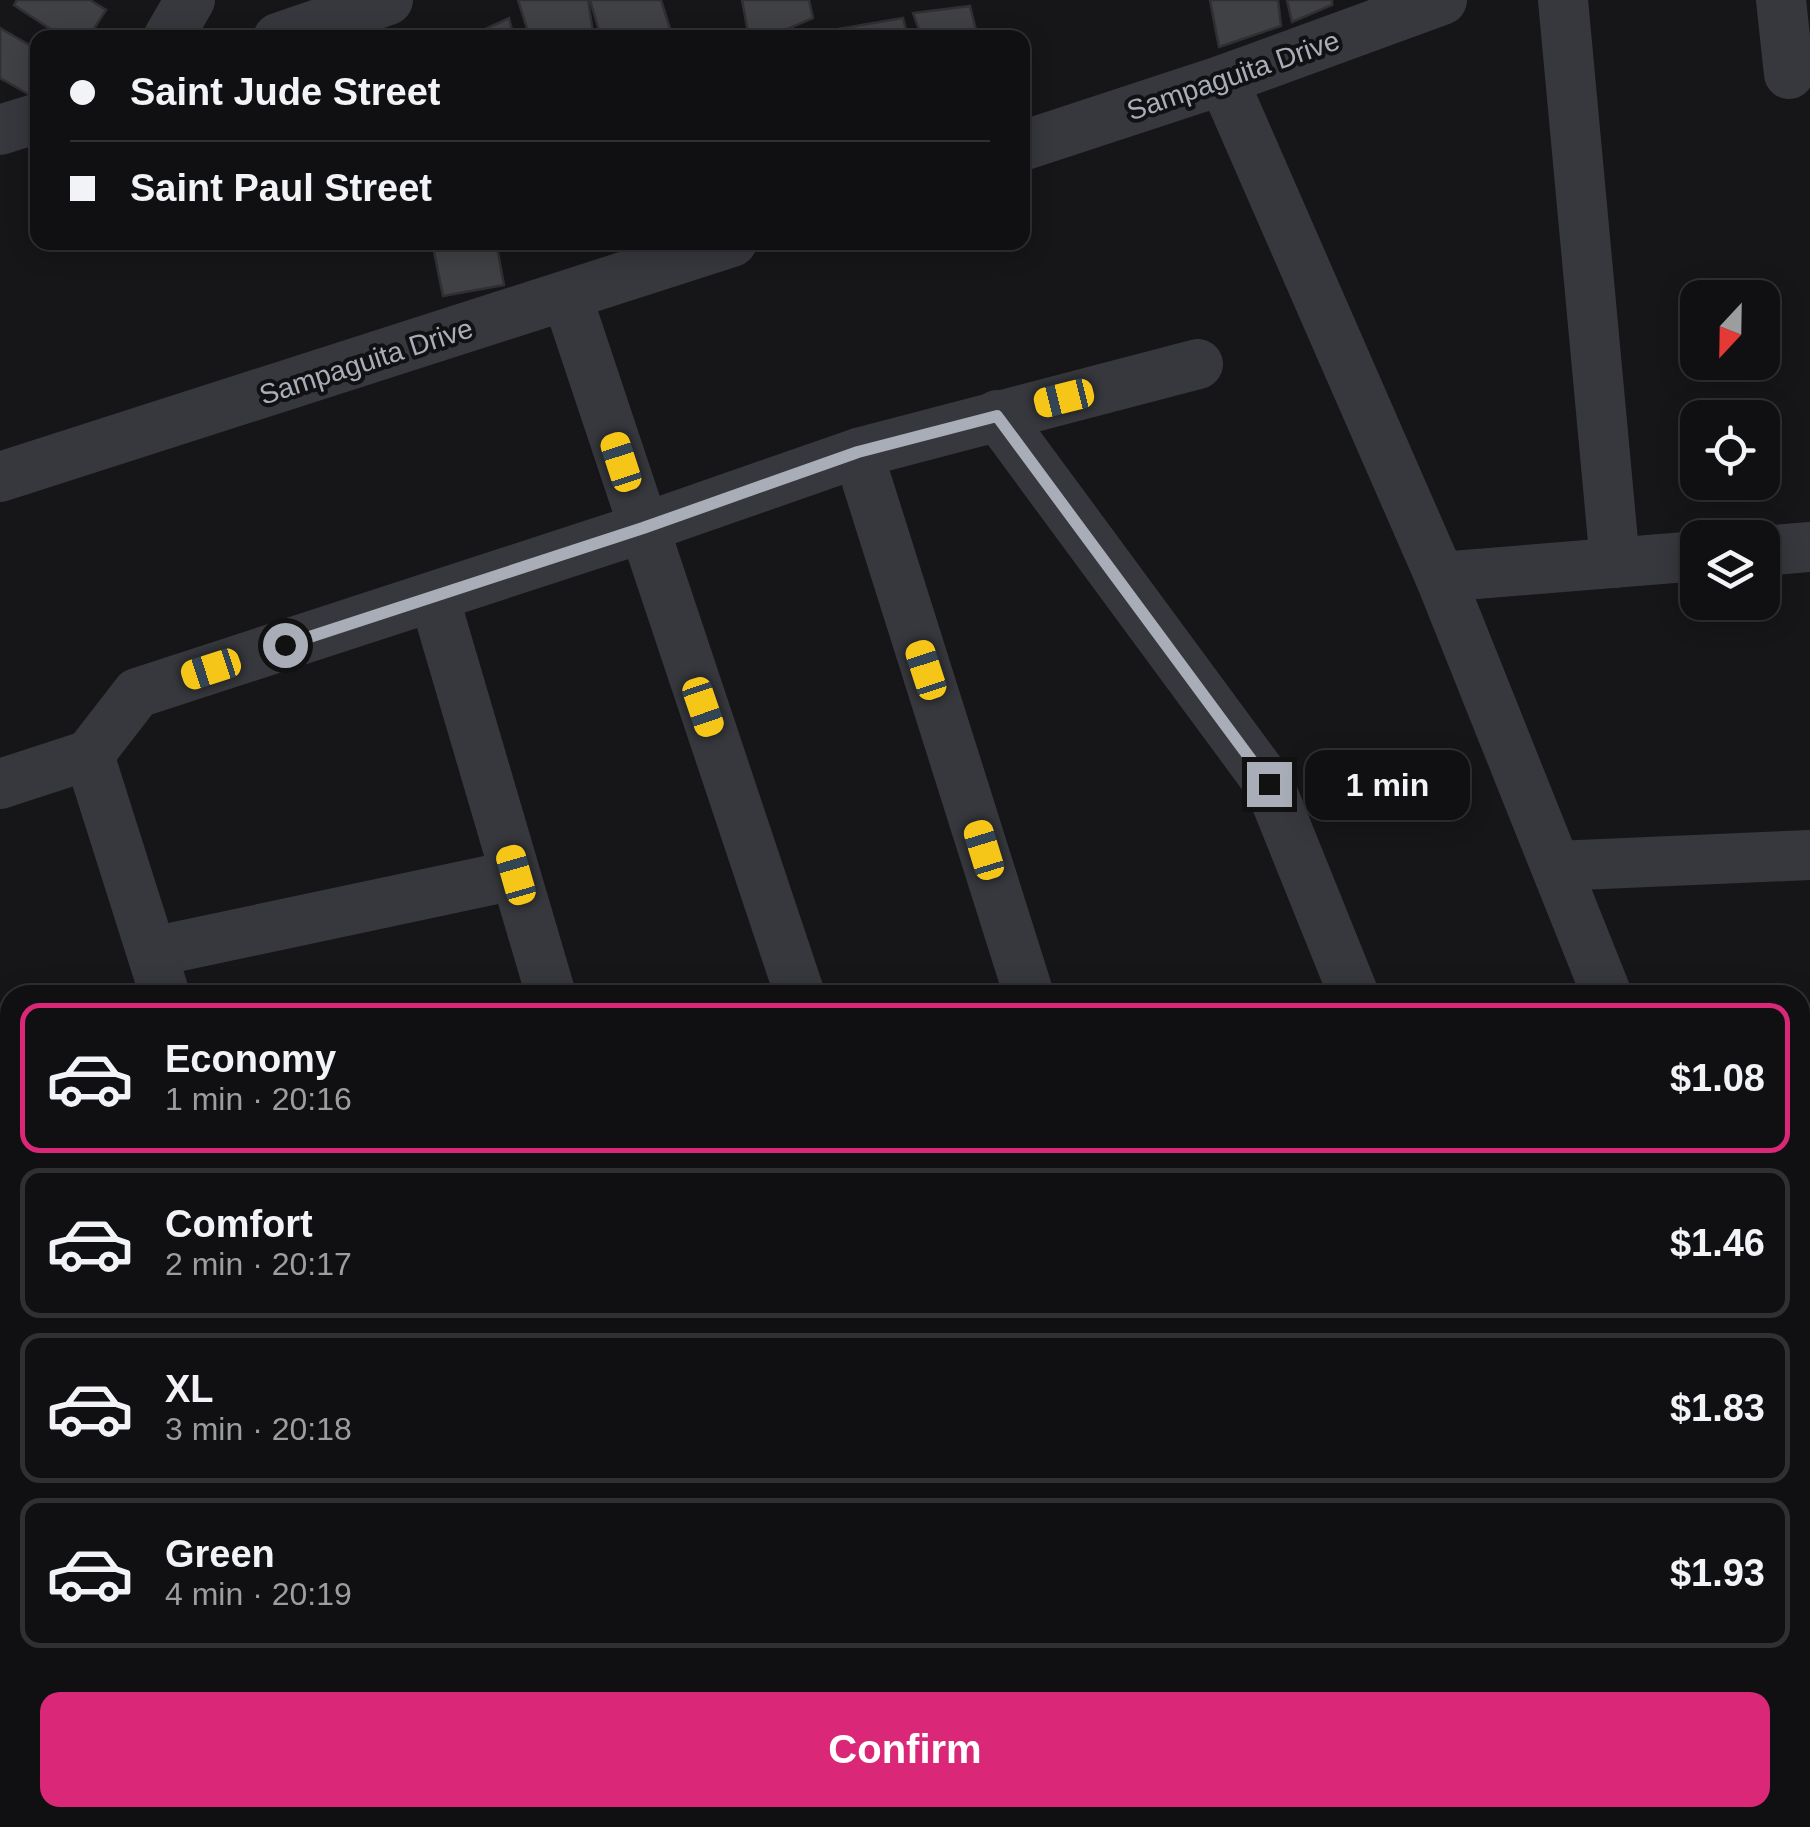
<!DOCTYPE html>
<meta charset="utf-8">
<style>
body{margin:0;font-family:Arial,sans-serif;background:#1e1e20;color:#f1f3f6;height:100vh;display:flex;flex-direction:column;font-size:38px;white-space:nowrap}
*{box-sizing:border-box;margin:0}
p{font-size:32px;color:#9c9d9f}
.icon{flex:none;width:55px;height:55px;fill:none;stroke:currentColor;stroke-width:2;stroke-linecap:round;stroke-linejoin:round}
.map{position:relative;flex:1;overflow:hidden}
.details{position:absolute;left:0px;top:985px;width:1810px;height:842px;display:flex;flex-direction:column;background:#101012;border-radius:30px 30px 0 0;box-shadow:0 5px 25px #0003,0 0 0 2px #303032}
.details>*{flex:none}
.guide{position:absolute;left:30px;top:30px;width:1000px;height:220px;border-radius:20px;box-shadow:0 5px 25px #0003,0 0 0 2px #303032;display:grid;align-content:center;height:220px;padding:0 40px;background:#101012}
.needle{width:65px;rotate:202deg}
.buttons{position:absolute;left:1680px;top:280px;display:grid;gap:20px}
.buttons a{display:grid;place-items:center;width:100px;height:100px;border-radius:20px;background:#101012;box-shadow:0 5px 25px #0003,0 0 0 2px #303032;font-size:50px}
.end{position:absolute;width:45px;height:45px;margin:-22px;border:12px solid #a8adb8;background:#111;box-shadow:0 0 0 5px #111}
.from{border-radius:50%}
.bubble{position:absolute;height:70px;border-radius:20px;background:#101012;box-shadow:0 5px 25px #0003,0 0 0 2px #303032;font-size:32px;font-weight:700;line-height:70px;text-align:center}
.car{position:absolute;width:30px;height:60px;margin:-30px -15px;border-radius:12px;box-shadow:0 0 8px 2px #0007;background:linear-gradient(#f5c518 24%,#345 0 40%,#f5c518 0 76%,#345 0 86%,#f5c518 0)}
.guide b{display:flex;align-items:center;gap:35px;height:95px;font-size:38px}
.guide b+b{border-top:2px solid #303032}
.guide i{width:25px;height:25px;background:#f1f3f6}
ul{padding:18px 0 0;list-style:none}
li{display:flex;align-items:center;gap:30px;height:150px;margin:0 20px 15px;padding:0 20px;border:5px solid #303032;border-radius:20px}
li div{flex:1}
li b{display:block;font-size:38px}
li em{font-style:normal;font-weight:700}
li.on{border-color:#db2777}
li>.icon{width:90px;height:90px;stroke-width:1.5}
.cta{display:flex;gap:20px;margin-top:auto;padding:20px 40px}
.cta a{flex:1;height:115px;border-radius:20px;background:#db2777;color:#fff;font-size:40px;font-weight:700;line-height:115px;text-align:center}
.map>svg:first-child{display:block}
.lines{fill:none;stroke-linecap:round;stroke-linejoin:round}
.river{stroke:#2c353c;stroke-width:75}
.building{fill:#404145;stroke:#303034;stroke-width:2.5}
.minor{stroke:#37383d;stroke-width:50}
.route{stroke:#a8adb8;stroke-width:12}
.labels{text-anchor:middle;stroke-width:8;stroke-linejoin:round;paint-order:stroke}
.street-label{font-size:28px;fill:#a8adb8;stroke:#111113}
</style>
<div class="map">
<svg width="1810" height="1827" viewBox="0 0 1810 1827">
<rect width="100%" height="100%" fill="#161618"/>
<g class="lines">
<!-- river -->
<g class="river">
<polyline points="1800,1596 1810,1589"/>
<polyline points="1471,1827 1484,1818"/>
</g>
</g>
<!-- building -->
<g class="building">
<polygon points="17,0 90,0 106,10 88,38 64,38 14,5"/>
<polygon points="518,0 588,0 594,38 530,38"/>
<polygon points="590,0 661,0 673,38 601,38"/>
<polygon points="742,0 809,0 813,18 767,38 749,38"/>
<polygon points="1210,0 1278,0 1281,26 1219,47"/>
<polygon points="1287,0 1332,0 1332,5 1292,22"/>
<polygon points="970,6 978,38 922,38 913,13"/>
<polygon points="509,18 514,38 466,38"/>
<polygon points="903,18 908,38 817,38 815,33"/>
<polygon points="0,28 38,50 37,99 0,78"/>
<polygon points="432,242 496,242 504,285 443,296"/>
</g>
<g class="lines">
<!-- minor -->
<g class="minor">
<polyline points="1563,0 1615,563"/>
<polyline points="1781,0 1789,74"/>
<polyline points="168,38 190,0"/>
<polyline points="278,38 388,0"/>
<polyline points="1223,80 1440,577 1607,995"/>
<polyline points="0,130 38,118"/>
<polyline points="1022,146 1223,80 1442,0"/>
<polyline points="567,297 800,995"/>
<polyline points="997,415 1269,784 1354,995"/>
<polyline points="858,453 1029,995"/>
<polyline points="0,477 732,242"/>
<polyline points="1762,551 1810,547"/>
<polyline points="1440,577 1698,556"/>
<polyline points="434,597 551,995"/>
<polyline points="0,784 89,755"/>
<polyline points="1556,866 1810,855"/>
<polyline points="152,952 515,875"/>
<polyline points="165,995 89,755 137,693 643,528 858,453 1198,364"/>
<polyline points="0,1447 10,1491"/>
<polyline points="0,1680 10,1677"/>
<polyline points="414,1818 417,1827"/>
<polyline points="664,1818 666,1827"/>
<polyline points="901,1827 916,1818"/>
</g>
</g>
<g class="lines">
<!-- route -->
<polyline class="route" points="285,645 643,528 858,452 997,416 1269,784"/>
</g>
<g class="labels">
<!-- street labels -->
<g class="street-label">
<text transform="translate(1233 75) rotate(-19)" y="10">Sampaguita Drive</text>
<text transform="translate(366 361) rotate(-18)" y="10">Sampaguita Drive</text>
</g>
</g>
</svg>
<div class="buttons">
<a><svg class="needle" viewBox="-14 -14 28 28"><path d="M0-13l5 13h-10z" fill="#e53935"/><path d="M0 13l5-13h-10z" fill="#9c9d9f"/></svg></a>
<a><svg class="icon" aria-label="locate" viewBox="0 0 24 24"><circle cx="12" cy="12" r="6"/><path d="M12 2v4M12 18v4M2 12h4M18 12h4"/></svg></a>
<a><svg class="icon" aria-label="layers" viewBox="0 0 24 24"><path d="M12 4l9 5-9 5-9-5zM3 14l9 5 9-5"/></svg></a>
</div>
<i class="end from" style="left:285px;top:645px"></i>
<i class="end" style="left:1269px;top:784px"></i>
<div class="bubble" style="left:1305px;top:750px;width:165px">1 min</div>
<i class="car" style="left:1064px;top:398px;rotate:256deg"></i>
<i class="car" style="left:621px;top:462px;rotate:342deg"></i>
<i class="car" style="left:211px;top:669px;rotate:252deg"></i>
<i class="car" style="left:926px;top:670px;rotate:342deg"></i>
<i class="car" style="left:703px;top:707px;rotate:161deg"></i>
<i class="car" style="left:984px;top:850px;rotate:343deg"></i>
<i class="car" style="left:516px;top:875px;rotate:344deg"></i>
<div class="guide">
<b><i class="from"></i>Saint Jude Street</b>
<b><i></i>Saint Paul Street</b>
</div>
<section class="details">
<ul>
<li class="on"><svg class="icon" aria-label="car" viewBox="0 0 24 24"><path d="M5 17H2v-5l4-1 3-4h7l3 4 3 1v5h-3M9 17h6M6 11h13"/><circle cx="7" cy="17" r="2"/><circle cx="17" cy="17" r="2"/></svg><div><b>Economy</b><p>1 min · 20:16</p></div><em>$1.08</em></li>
<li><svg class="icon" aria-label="car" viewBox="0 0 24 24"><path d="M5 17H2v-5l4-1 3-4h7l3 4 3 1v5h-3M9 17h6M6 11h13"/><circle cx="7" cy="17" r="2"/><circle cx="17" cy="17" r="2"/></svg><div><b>Comfort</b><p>2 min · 20:17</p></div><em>$1.46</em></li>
<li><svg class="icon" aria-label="car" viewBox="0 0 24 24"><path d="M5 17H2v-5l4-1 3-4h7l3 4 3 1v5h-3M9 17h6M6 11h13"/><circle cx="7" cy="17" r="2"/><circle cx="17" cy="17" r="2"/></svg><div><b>XL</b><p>3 min · 20:18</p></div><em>$1.83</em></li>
<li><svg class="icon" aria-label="car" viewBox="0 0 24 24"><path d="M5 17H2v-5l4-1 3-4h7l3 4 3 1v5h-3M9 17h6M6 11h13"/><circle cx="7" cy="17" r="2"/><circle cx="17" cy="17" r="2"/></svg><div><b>Green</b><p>4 min · 20:19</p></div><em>$1.93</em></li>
</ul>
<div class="cta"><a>Confirm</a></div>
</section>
</div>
